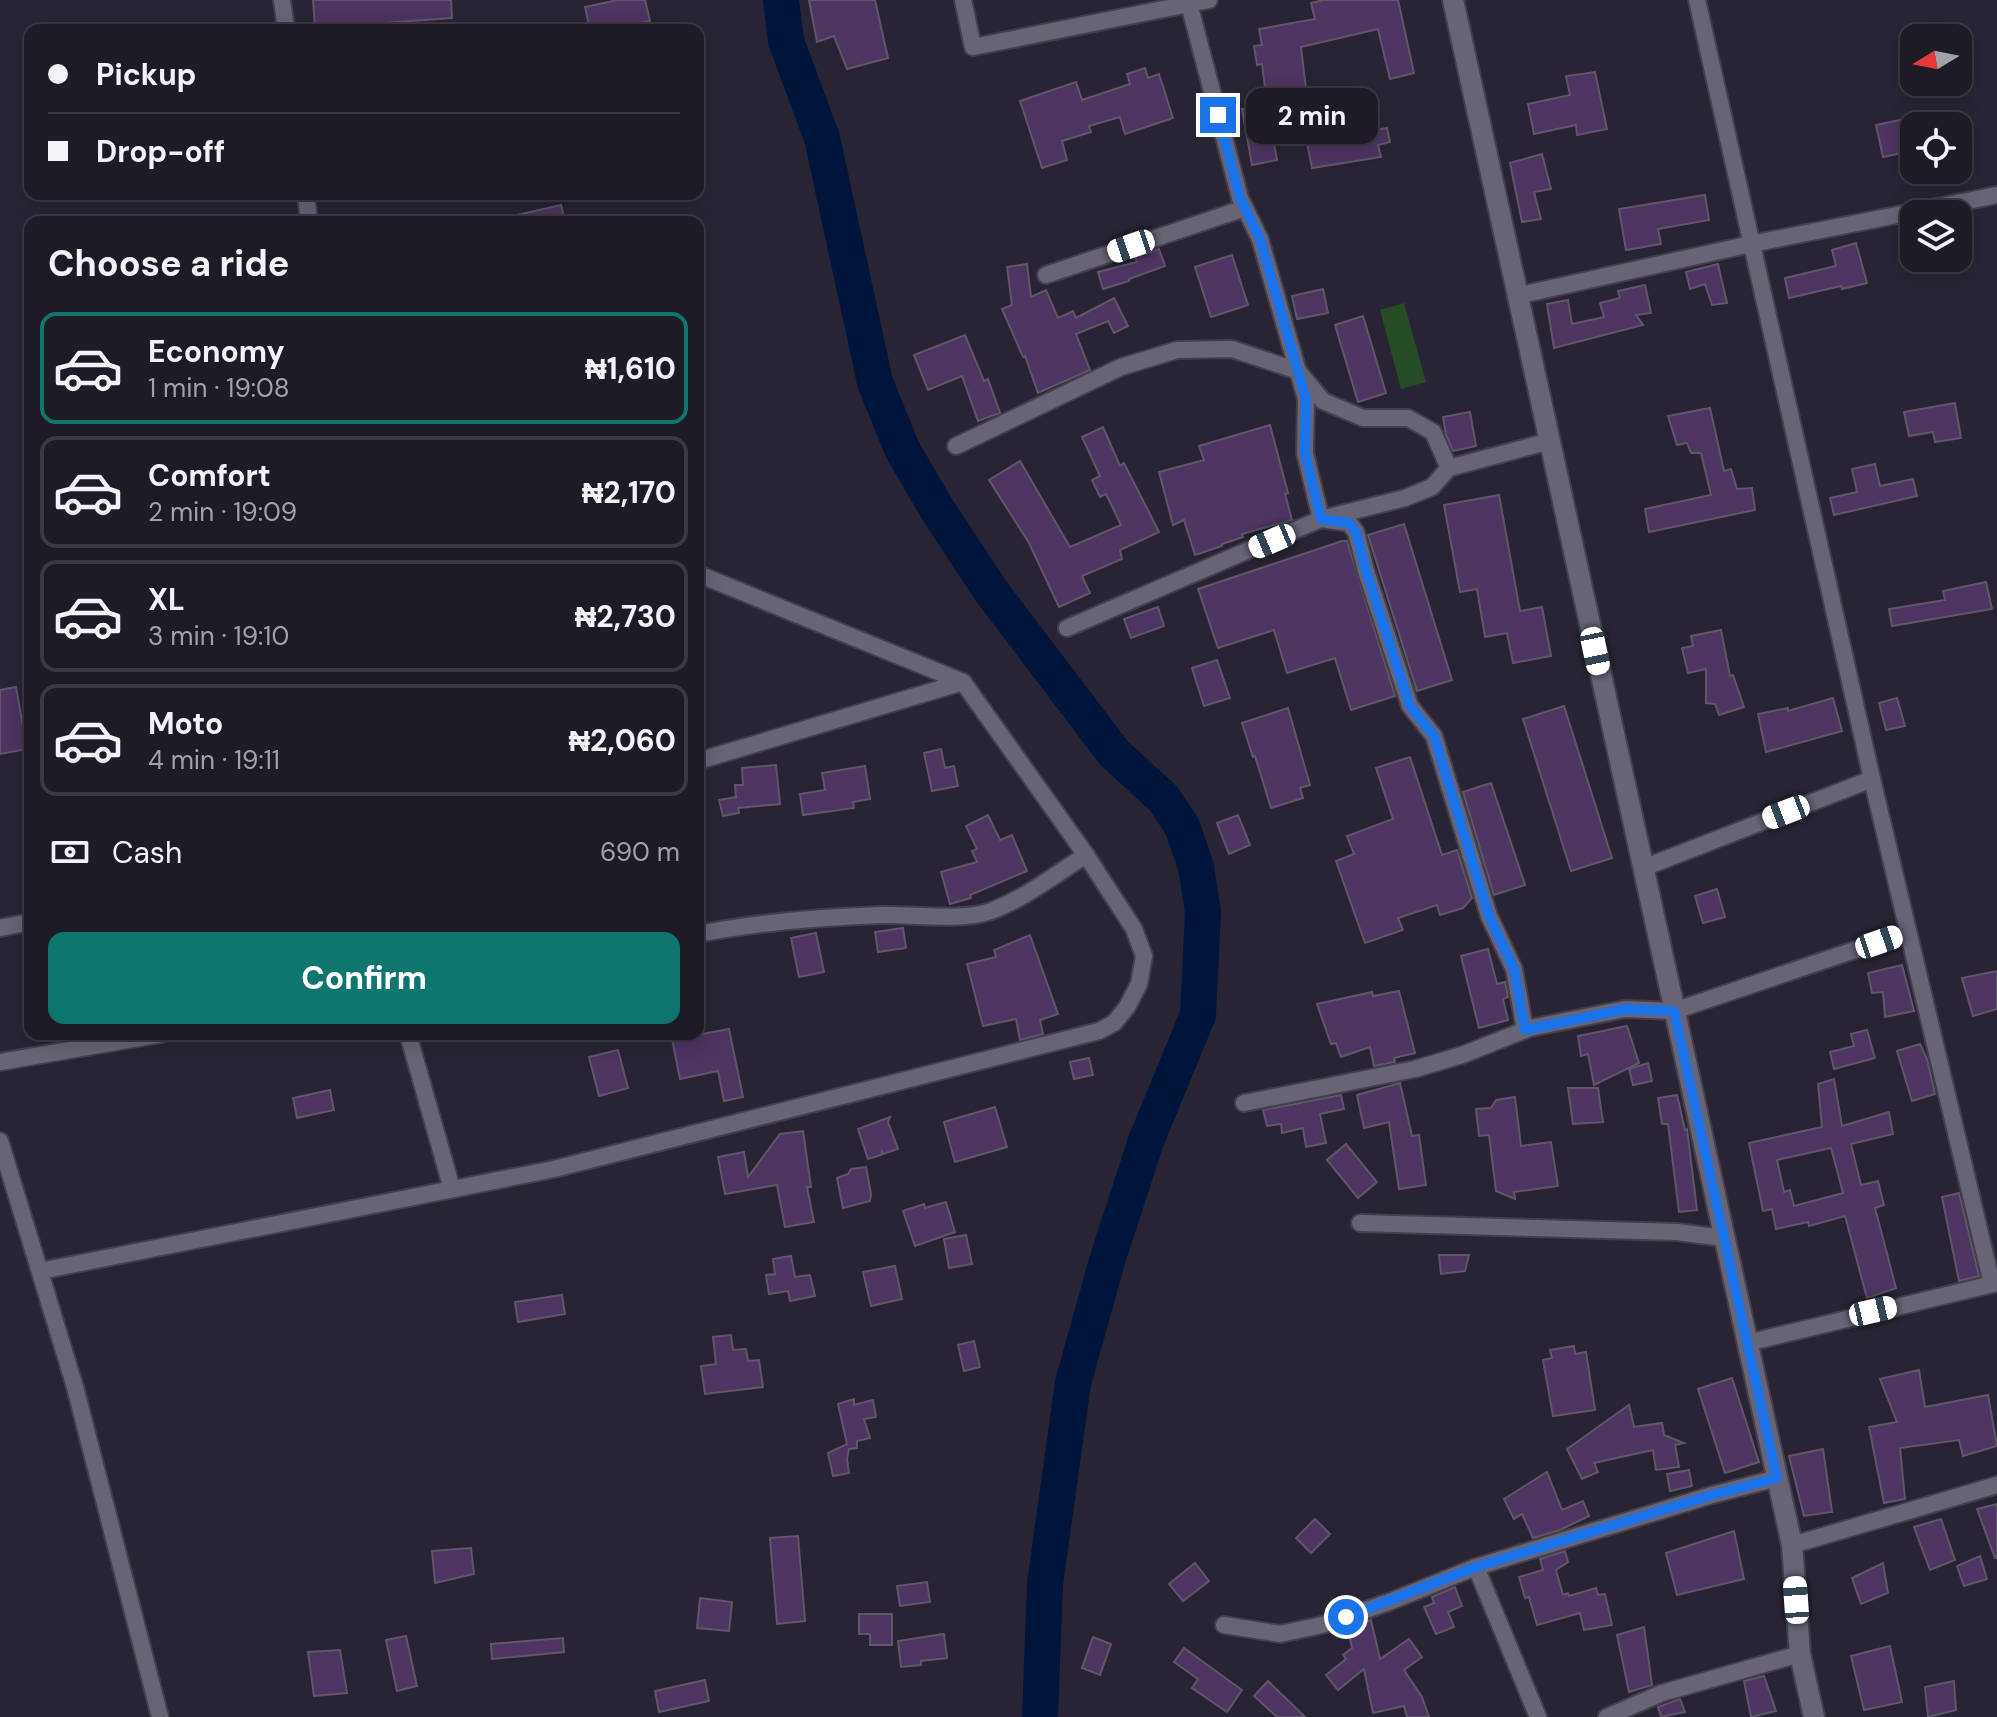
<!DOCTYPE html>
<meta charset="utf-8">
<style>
body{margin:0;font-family:"DM Sans",sans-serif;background:#26242f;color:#f1f3f6;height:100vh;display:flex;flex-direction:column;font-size:30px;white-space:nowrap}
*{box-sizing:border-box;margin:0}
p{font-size:26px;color:#a1a1a7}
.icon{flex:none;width:44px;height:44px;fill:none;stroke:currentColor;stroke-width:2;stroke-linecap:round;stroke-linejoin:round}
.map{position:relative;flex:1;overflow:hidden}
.panel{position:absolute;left:24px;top:216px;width:680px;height:824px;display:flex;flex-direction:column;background:#1e1b27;border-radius:16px;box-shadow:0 4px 20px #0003,0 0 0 2px #3c3944}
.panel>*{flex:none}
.banner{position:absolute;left:24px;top:24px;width:680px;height:176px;border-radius:16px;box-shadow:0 4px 20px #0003,0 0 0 2px #3c3944;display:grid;align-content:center;height:176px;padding:0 24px;background:#1e1b27}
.needle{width:52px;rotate:260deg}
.controls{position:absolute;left:1900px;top:24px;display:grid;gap:16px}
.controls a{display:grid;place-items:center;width:72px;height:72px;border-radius:16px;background:#1e1b27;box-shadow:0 4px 20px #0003,0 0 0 2px #3c3944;font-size:40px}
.end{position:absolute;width:36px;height:36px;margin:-18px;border:10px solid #1a73e8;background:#fff;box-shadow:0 0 0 4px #fff}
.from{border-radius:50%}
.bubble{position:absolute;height:56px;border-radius:16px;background:#1e1b27;box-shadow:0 4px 20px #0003,0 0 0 2px #3c3944;font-size:26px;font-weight:700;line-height:56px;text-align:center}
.car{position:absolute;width:24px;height:48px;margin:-24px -12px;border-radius:10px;box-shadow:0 0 6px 2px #0007;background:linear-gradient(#fff 24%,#345 0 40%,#fff 0 76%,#345 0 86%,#fff 0)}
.banner b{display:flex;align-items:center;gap:28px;height:76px;font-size:30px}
.banner b+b{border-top:2px solid #3c3944}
.banner i{width:20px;height:20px;background:#f1f3f6}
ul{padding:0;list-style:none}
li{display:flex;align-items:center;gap:24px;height:112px;margin:0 16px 12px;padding:0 8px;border:4px solid #3c3944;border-radius:16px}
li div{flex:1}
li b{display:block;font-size:30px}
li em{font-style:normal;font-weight:700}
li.on{border-color:#0f766e}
li>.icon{width:72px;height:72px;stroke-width:1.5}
h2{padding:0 24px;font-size:36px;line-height:96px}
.pay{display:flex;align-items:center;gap:20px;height:88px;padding:0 24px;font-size:30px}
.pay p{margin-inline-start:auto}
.cta{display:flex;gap:16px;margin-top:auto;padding:16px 24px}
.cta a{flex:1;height:92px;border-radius:16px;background:#0f766e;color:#fff;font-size:32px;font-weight:700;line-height:92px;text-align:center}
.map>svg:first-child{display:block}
.green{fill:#264d25}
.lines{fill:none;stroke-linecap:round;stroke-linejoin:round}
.river{stroke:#00153c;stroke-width:36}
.building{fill:#4d3461;stroke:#5f5667;stroke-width:2;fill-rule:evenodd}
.minor-casing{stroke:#43404d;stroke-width:20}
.tertiary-casing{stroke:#43404d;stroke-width:24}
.minor{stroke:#686476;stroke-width:16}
.tertiary{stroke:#686476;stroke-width:20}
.route{stroke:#1a73e8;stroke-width:10}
</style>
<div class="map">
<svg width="1997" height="1717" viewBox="0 0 1997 1717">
<rect width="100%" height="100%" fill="#282434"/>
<!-- green -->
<polygon class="green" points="1404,303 1426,382 1401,389 1380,310"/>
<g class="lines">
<!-- river -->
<polyline class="river" points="781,0 786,41 822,138 875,382 902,449 937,509 991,591 1114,753 1163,798 1182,826 1196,867 1203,912 1198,1015 1146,1141 1107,1261 1073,1383 1045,1584 1040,1717"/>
</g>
<!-- building -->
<g class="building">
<polygon points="313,0 451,0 452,18 315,28"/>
<polygon points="618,0 645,0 650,21 622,27 623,30 590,30 585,7"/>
<polygon points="809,0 875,0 888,58 847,69 834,36 817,42"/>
<polygon points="1324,0 1398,0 1414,73 1390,79 1378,29 1301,47 1306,89 1303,90 1309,121 1271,128 1277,160 1252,165 1242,109 1267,104 1262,64 1257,65 1254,46 1262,45 1259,29 1315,19 1311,3"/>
<polygon points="1145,68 1148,78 1159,74 1173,118 1125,134 1120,117 1089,126 1091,132 1062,141 1067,160 1042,168 1020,101 1076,82 1082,100 1130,84 1127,74"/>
<polygon points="1595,72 1607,129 1577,135 1576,125 1534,134 1528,104 1570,95 1566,76"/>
<polygon points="1362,119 1365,132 1387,128 1390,142 1378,145 1381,157 1312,168 1304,128"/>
<polygon points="1900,120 1907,152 1883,157 1876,125"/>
<polygon points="1542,154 1551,189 1534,192 1541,219 1522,222 1510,163"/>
<polygon points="1705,195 1709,220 1658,229 1661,244 1626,250 1619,209"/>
<polygon points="561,205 565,222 518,222 517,215"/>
<polygon points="1856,243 1867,283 1842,289 1841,286 1789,298 1785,278 1836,266 1832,250"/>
<polygon points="1159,249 1165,266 1129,279 1129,281 1103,289 1098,272 1137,262 1135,257"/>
<polygon points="1232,255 1248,305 1211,317 1195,267"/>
<polygon points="1027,264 1031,297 1046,290 1058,318 1073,311 1076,318 1114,298 1128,326 1114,333 1108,321 1076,334 1090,370 1038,393 1025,356 1023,357 1002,309 1012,305 1007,267"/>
<polygon points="1718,264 1727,303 1712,305 1705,284 1690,289 1686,272"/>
<polygon points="1645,285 1651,313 1636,315 1643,325 1554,348 1547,304 1568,300 1572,324 1604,317 1600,303 1620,298 1618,291"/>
<polygon points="1323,289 1328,313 1297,319 1292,296"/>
<polygon points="1363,316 1386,393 1358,402 1335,325"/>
<polygon points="965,335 984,381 988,379 1000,413 978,421 962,376 928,390 914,355"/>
<polygon points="1955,403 1961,438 1935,442 1933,432 1909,436 1904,412"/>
<polygon points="1710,408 1724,471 1731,469 1737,489 1752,488 1755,510 1649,532 1645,509 1711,495 1701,453 1691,453 1687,443 1677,445 1668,416"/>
<polygon points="1470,412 1476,446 1453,451 1446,435 1443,417"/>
<polygon points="1270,425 1288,493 1285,494 1292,520 1242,534 1243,537 1222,544 1222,546 1195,555 1184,520 1173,525 1159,472 1204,460 1199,446"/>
<polygon points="1103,427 1120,466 1124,463 1159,532 1120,550 1122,559 1082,576 1090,593 1059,607 1029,543 989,480 1020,461 1070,547 1121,525 1106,494 1100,497 1092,480 1100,476 1082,437"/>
<polygon points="1875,464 1880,486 1913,479 1917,496 1834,515 1830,498 1857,492 1852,469"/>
<polygon points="1499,495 1520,611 1542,607 1551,656 1513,663 1507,633 1485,637 1477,589 1460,592 1444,505"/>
<polygon points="1404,524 1452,680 1417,691 1368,535"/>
<polygon points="1342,541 1347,541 1395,696 1351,710 1335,658 1287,673 1274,630 1218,648 1198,589"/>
<polygon points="1986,582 1992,609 1892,626 1889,609 1945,600 1943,591"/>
<polygon points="1158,607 1164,626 1131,638 1124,619"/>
<polygon points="1721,630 1730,676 1733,675 1744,707 1719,715 1715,704 1706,703 1706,669 1688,673 1682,648 1693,646 1691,636"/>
<polygon points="1217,660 1230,698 1204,706 1192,668"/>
<polygon points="16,687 27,749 0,754 0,690"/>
<polygon points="1833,698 1842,731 1766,752 1758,714 1788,708 1788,711"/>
<polygon points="1897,698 1905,726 1886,730 1879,703"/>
<polygon points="1564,706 1612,858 1571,871 1523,719"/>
<polygon points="1288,708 1310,785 1300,788 1303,798 1271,808 1255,756 1253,757 1242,723"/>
<polygon points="941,749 945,768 954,766 958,786 932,791 924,753"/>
<polygon points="1410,757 1442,855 1457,850 1472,898 1463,908 1440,915 1437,905 1398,918 1403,930 1365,943 1336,861 1354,854 1347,836 1393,819 1376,768"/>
<polygon points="776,765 780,804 738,808 739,813 723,816 719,800 736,797 736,799 735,785 743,785 742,768"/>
<polygon points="865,766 870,799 853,802 854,808 803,815 800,794 825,790 822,773"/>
<polygon points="1491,783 1525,885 1494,895 1463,792"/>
<polygon points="988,815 1000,840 1012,835 1027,871 970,895 971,898 950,904 941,872 977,862 972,851 977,849 966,826"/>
<polygon points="1238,815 1250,845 1229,854 1217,823"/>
<polygon points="1717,889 1725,917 1703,923 1695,896"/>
<polygon points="903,928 906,948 878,952 875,932"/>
<polygon points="816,933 824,972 799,977 791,938"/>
<polygon points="1030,935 1058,1014 1040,1020 1043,1034 1020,1040 1016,1019 983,1026 967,964 996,957 994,950"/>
<polygon points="1488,949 1497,984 1505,982 1508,997 1503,999 1508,1020 1479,1028 1461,956"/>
<polygon points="1902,965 1914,1011 1885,1017 1883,992 1872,993 1868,973"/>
<polygon points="1997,971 1997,1009 1973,1016 1962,978"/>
<polygon points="1399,991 1415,1053 1394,1058 1395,1062 1374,1066 1370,1047 1341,1057 1336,1043 1331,1044 1317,1004 1372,992 1373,996"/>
<polygon points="1627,1026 1639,1063 1594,1085 1588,1054 1581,1056 1578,1036"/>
<polygon points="729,1029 743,1097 724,1101 718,1071 680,1079 671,1034 702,1034"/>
<polygon points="1867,1030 1875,1058 1834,1069 1830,1052 1854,1046 1851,1034"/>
<polygon points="1920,1044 1927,1059 1935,1094 1912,1101 1897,1051"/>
<polygon points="618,1050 628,1088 599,1096 589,1057"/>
<polygon points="1089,1058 1093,1075 1074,1079 1070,1062"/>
<polygon points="1648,1063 1652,1081 1633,1085 1629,1069"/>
<path d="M1834,1079L1842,1126L1889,1112L1893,1134L1851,1144L1861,1185L1878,1181L1884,1205L1875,1208L1896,1288L1867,1298L1845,1216L1809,1226L1808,1222L1776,1229L1772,1209L1763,1211L1749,1143L1822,1127L1818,1084ZM1831,1148L1843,1193L1794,1206L1790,1190L1784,1192L1777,1160Z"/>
<polygon points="1400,1083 1412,1136 1419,1135 1426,1185 1399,1189 1389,1122 1364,1128 1357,1095"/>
<polygon points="1568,1088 1598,1088 1603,1122 1573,1124"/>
<polygon points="330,1090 334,1110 297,1118 293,1098"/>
<polygon points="1341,1095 1344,1109 1320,1114 1326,1143 1306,1147 1303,1128 1282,1133 1281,1124 1267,1126 1263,1110"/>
<polygon points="1677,1095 1685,1130 1687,1129 1697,1210 1679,1212 1668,1124 1662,1124 1658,1098"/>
<polygon points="1515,1097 1521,1146 1551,1142 1558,1186 1514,1192 1515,1199 1496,1191 1489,1135 1479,1136 1476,1109 1491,1108 1496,1100"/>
<polygon points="995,1107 1007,1147 955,1162 944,1122"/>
<polygon points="890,1117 888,1122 898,1149 883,1154 882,1151 881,1155 868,1159 858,1129"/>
<polygon points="803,1131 811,1187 807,1187 814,1222 785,1227 777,1185 725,1194 718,1157 744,1152 748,1177 780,1134"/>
<polygon points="1346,1144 1377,1182 1358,1198 1327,1160"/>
<polygon points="866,1167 871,1194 870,1201 843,1208 837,1178 848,1174 851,1169"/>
<polygon points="1959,1193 1979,1276 1959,1281 1942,1197"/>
<polygon points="946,1202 955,1232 915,1246 903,1211 924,1204 925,1208"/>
<polygon points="966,1235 972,1264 949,1268 944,1239"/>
<polygon points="1439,1255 1469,1255 1465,1271 1441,1274"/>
<polygon points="791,1256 795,1277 810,1275 815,1296 790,1301 788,1291 769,1294 766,1275 775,1274 773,1259"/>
<polygon points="895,1266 902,1299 871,1306 863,1272"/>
<polygon points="562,1295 565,1314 518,1322 515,1302"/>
<polygon points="731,1335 733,1350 746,1349 748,1361 759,1360 763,1387 705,1394 701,1366 716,1364 713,1337"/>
<polygon points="974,1341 980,1367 964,1371 958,1345"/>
<polygon points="1574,1346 1575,1354 1586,1352 1595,1410 1553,1416 1543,1360 1552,1358 1550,1350"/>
<polygon points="1919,1370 1925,1407 1988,1395 1997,1446 1963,1456 1959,1440 1900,1448 1905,1499 1884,1503 1869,1427 1897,1422 1880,1379"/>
<polygon points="1732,1378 1759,1462 1725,1473 1698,1389"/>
<polygon points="854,1399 854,1405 873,1400 876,1417 864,1419 870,1438 857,1441 857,1448 849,1449 847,1459 849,1473 833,1476 828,1453 847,1444 838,1404"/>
<polygon points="1629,1405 1634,1427 1662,1423 1664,1435 1684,1443 1675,1445 1679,1467 1656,1470 1653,1450 1594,1463 1598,1472 1582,1479 1567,1449"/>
<polygon points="1823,1449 1832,1512 1804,1516 1789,1456"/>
<polygon points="1689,1470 1692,1486 1670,1491 1667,1474"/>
<polygon points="1547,1472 1562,1510 1583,1501 1589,1516 1560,1530 1533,1538 1522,1514 1514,1519 1504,1499"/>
<polygon points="1997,1504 1997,1558 1995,1558 1977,1509"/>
<polygon points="1315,1519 1330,1534 1311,1553 1296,1538"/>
<polygon points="1941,1519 1955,1560 1930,1570 1914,1527"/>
<polygon points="1734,1531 1744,1579 1677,1595 1666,1553"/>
<polygon points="798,1536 805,1621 777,1624 770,1538"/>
<polygon points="471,1548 474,1574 435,1583 432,1551"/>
<polygon points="1565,1551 1568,1562 1556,1570 1563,1595 1568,1593 1569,1596 1596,1588 1598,1595 1605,1594 1612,1625 1584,1630 1580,1613 1537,1625 1529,1597 1525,1598 1519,1577 1543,1570 1540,1559"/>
<polygon points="1980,1556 1987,1579 1964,1586 1957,1566"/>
<polygon points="1195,1563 1209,1581 1183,1601 1169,1584"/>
<polygon points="1883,1563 1888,1593 1861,1604 1852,1578"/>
<polygon points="927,1582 930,1602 900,1606 897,1586"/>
<polygon points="1455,1587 1462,1606 1448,1612 1454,1627 1436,1634 1424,1607 1434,1603 1432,1597"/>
<polygon points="700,1598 732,1602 729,1631 697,1628"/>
<polygon points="859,1614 892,1614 892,1645 870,1645 870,1634 859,1634"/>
<polygon points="1371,1620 1380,1659 1409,1639 1422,1657 1404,1670 1422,1697 1429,1717 1407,1717 1404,1706 1373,1713 1364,1669 1338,1690 1326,1675 1346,1659 1343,1655 1352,1648 1348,1628"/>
<polygon points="1644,1627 1652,1685 1629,1692 1617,1635"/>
<polygon points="944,1634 947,1658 921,1661 921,1665 901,1667 898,1641"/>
<polygon points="406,1636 417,1686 397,1691 386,1640"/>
<polygon points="1093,1637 1111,1644 1100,1675 1082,1668"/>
<polygon points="563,1638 564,1652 492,1659 491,1644"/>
<polygon points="1890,1646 1902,1702 1864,1710 1851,1656"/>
<polygon points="1184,1648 1242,1690 1227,1712 1192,1688 1198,1679 1174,1662"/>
<polygon points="340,1650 347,1693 314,1696 308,1652"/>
<polygon points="1764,1676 1776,1711 1751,1717 1744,1681"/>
<polygon points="705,1680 709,1701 659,1712 655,1691"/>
<polygon points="1268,1681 1305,1717 1277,1717 1254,1696"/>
<polygon points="1954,1681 1956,1710 1928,1717 1925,1687"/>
<polygon points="1680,1699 1685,1712 1661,1717 1658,1707"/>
</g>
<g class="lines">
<defs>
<g id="minor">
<polyline points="282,0 286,30"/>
<polyline points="963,0 973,47 1209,0"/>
<polyline points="1188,0 1240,198 1260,239 1306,399 1305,453 1321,519 1349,523 1356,532 1366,571 1410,706 1434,736 1489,916 1514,969 1525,1030"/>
<polyline points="1697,0 1872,779 1992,1284"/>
<polyline points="306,194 309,222"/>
<polyline points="1046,275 1245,208"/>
<polyline points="1516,296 1751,244 1997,195"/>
<polyline points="956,446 1121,367 1177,350 1232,349 1298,371 1323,401 1363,418 1408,418 1433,432 1449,468"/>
<polyline points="1067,628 1321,519 1405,498 1432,487 1449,468 1539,444"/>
<polyline points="698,761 963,682"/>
<polyline points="1643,868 1872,779"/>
<polyline points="0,928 30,922"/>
<path d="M698,934C754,923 824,917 881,915C914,914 959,922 991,911C1024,899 1056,874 1086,855"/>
<polyline points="408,1034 452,1189"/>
<polyline points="0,1062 162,1034"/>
<polyline points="1244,1103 1415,1069 1462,1055 1530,1028 1625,1009 1674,1011 1908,932"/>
<polyline points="0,1141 75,1387 160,1717"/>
<polyline points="1360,1223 1677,1232 1724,1238"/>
<polyline points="40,1271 554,1169 1099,1031 1114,1023 1127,1007 1139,984 1144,956 1134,929 1086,855 963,682 698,574"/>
<polyline points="1747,1343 1997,1283"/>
<polyline points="1792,1545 1997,1485"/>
<polyline points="1476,1567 1538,1717"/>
<polyline points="1224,1625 1280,1634 1322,1625 1389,1602 1476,1567 1712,1495 1777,1478"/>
<polyline points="1607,1717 1662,1693 1800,1654"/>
</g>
<polyline id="tertiary" points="1453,0 1792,1545 1800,1654 1814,1717"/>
</defs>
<!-- minor casing -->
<use href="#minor" class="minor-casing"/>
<!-- tertiary casing -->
<use href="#tertiary" class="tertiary-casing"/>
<!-- minor -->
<use href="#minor" class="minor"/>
<!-- tertiary -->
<use href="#tertiary" class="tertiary"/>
</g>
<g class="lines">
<!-- route -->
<polyline class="route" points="1218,115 1240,198 1260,239 1306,399 1305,453 1321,519 1349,523 1356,532 1366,571 1410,706 1434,736 1489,916 1514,969 1525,1030 1625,1009 1674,1011 1777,1478 1712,1495 1476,1567 1346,1617"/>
</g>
</svg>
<div class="controls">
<a><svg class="needle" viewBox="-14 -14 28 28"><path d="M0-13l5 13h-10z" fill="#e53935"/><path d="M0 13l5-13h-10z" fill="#a1a1a7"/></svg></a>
<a><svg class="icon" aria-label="locate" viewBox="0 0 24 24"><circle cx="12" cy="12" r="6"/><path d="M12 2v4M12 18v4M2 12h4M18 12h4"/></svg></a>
<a><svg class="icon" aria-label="layers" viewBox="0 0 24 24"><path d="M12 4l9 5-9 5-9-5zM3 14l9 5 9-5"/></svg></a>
</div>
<i class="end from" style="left:1346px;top:1617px"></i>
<i class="end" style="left:1218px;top:115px"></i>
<div class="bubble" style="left:1246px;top:88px;width:132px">2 min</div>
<i class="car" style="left:1131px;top:246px;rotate:251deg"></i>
<i class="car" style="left:1272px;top:541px;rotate:247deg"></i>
<i class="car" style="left:1595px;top:651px;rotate:168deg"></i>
<i class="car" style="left:1786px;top:812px;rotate:249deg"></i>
<i class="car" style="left:1879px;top:942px;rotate:71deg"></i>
<i class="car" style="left:1873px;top:1311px;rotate:77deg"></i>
<i class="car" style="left:1796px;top:1600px;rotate:356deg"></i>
<div class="banner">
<b><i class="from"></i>Pickup</b>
<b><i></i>Drop-off</b>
</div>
<section class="panel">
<h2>Choose a ride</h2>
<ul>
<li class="on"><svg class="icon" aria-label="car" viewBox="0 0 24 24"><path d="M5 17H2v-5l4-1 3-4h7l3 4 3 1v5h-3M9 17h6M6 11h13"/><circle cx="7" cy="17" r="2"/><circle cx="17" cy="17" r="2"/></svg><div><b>Economy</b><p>1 min · 19:08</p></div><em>₦1,610</em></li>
<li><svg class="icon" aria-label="car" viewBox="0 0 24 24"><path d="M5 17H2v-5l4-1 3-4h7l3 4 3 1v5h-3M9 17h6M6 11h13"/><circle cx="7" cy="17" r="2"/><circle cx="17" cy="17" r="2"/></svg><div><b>Comfort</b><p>2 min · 19:09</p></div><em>₦2,170</em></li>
<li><svg class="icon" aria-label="car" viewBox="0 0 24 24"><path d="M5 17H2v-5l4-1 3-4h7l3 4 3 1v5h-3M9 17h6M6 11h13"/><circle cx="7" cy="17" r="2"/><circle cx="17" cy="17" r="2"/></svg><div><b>XL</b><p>3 min · 19:10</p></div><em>₦2,730</em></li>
<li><svg class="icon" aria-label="car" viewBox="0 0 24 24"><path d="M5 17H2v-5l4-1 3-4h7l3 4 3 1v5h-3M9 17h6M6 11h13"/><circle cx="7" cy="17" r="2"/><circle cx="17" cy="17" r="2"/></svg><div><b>Moto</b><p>4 min · 19:11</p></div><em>₦2,060</em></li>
</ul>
<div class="pay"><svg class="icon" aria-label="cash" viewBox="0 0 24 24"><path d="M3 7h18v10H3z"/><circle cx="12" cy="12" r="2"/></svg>Cash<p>690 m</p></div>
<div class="cta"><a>Confirm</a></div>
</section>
</div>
